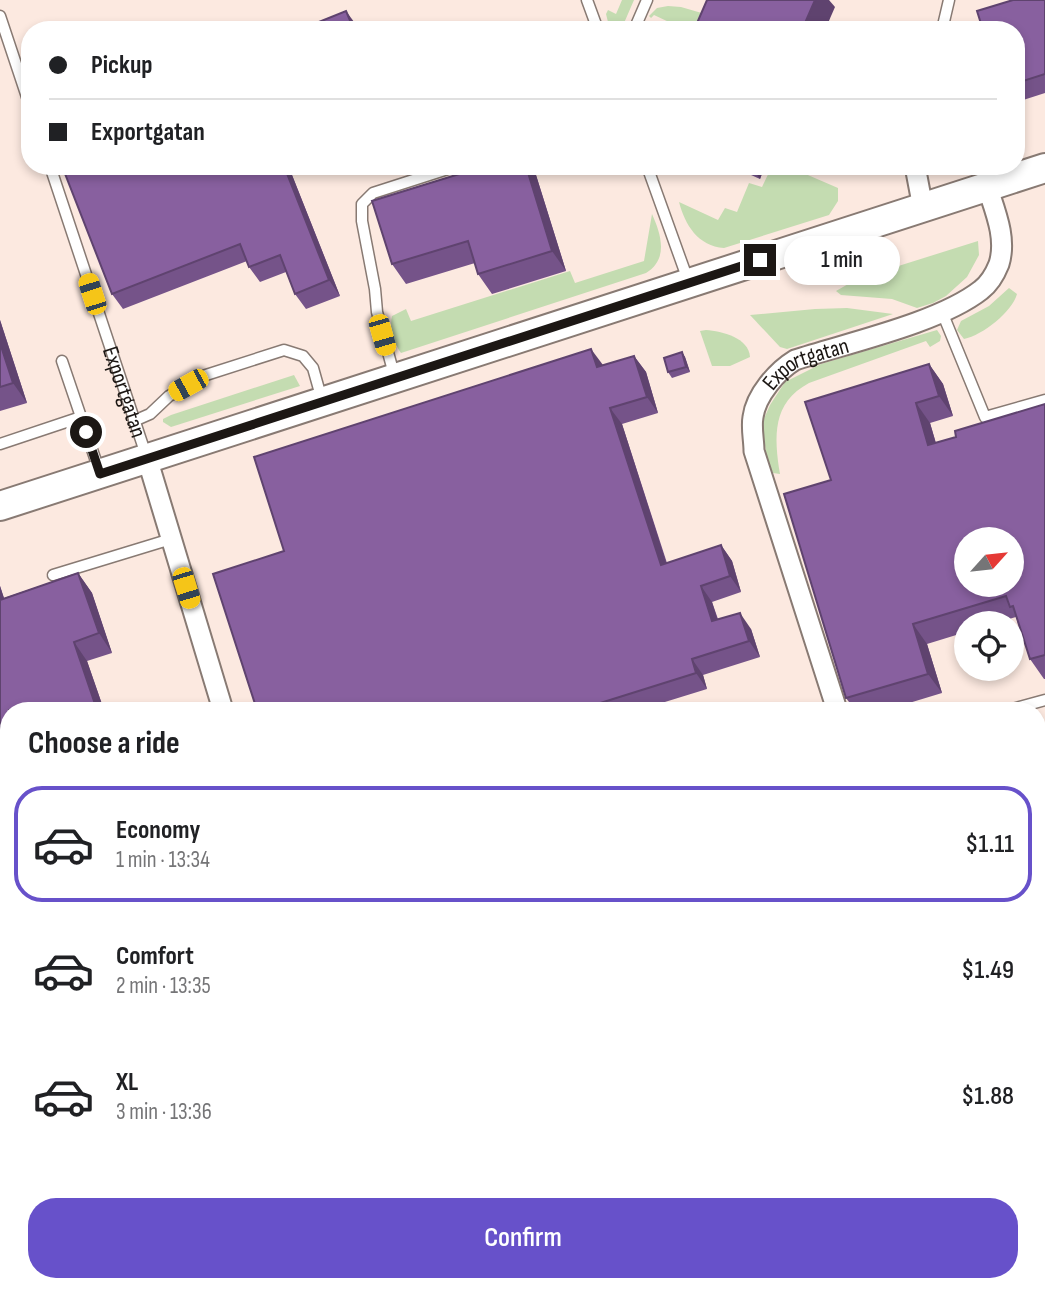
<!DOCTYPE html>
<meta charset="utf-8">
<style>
body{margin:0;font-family:"Sofia Sans Condensed",sans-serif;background:#f2f2f2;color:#202124;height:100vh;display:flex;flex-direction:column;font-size:26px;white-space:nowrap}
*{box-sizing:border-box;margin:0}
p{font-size:23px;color:#757577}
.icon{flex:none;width:38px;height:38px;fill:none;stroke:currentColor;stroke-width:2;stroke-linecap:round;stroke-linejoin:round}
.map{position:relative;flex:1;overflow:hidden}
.details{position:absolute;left:0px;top:702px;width:1046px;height:590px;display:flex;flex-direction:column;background:#fff;border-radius:28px 28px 0 0;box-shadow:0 4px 10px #0003}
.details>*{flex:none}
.banner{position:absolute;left:21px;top:21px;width:1004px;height:154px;border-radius:28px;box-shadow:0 4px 10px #0003;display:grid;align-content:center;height:154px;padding:0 28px;background:#fff}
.needle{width:46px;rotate:63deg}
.fabs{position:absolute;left:954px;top:527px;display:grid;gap:14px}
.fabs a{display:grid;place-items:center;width:70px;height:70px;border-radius:50%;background:#fff;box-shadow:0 4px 10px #0003;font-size:35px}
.end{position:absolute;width:32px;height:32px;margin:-16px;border:9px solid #1c1714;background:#fff;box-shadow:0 0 0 4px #fff}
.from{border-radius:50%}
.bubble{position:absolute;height:49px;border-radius:24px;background:#fff;box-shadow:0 4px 10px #0003;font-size:23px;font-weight:600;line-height:49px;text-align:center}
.car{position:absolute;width:21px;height:42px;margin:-21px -10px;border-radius:9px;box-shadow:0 0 5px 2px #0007;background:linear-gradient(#f5c518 24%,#345 0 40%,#f5c518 0 76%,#345 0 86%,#f5c518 0)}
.banner b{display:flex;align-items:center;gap:24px;height:66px;font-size:26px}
.banner b+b{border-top:2px solid #e0e0e0}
.banner i{width:18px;height:18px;background:#202124}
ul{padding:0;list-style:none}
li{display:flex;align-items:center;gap:21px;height:116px;margin:0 14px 10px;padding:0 14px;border:4px solid transparent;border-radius:28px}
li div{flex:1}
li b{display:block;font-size:26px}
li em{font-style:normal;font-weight:600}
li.selected{border-color:#6751ca}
li>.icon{width:63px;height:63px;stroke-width:1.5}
h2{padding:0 28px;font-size:32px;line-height:84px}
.cta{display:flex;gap:14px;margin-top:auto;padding:14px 28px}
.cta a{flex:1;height:80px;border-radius:28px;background:#6751ca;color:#fff;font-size:28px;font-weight:600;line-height:80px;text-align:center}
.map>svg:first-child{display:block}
.built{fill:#fce9e0;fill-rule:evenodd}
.green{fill:#c4dcb1}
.water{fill:url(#water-waves)}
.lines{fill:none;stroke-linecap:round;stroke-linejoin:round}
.lane-casing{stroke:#887a73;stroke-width:13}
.street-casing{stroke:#887a73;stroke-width:23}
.secondary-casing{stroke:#887a73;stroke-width:32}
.lane{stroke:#fff;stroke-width:10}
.street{stroke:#fff;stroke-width:19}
.secondary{stroke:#fff;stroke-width:28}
.wall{fill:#755389}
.shaded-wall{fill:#5f436f}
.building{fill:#88609f;stroke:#5f436f;stroke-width:2;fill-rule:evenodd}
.route{stroke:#1c1714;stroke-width:9}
.labels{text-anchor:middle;stroke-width:6;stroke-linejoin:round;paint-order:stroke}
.street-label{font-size:23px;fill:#1c1714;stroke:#fff}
</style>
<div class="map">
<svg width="1045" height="1291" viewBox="0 0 1045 1291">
<defs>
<pattern id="water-waves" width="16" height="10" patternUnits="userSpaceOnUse" patternTransform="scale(1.75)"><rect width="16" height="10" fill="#85b1f1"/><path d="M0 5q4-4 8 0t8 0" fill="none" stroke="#6c8fc2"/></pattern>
</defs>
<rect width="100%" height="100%" fill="#fdf4ef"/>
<!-- built -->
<path class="built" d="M0,0H1045V1198L1038,1199V710H9V1224L0,1223ZM30,30H1017V166H30ZM966,539H1012V584H966ZM966,623H1012V668H966Z"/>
<!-- green -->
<g class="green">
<polygon points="622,0 634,0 621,30 610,30 606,14 608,10 616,14"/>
<polygon points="668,6 681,7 712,16 706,30 686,30 654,15 651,18 649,16 657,8"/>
<path d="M772,166H787L838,188V201L829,215L724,248C698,246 685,225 679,202L718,220L725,208L737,212L749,183L762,187Z"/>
<path d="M652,214C661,234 669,259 646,273L401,353C394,343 389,329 392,316L406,309L411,321L570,271L575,283L644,261Z"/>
<polygon points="978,241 979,255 967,277 946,296 933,303 917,308 892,299 841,295 836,291 857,279"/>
<path d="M1009,288L1017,294C1012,312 983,335 964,339L957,330L961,321L989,306Z"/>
<polygon points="847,308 893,314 787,349 780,347 750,315 815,309"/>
<path d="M706,330C722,331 749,338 750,357L730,366H712L700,331Z"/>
<path d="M937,330L941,336L940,341L930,347L926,341L809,383C772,403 774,436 780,474L773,473L767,460L762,423L770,405L785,382L821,364Z"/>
<polygon points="294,375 300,386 171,427 163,422 163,419 171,415"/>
</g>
<!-- water -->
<polygon class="water" points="1045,1202 1045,1291 0,1291 0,1223 9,1224 9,1283 1038,1283 1038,1203"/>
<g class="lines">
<defs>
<g id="lane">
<polyline points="587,0 598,30"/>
<polyline points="0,16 30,106"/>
<polyline points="634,30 647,0"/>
<polyline points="942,30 949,0"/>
<path id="s1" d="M50,166L147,458"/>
<polyline points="647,166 688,280"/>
<polyline points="942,312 985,417 1045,400"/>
<polyline points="62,361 99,470"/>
<polyline points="395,378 377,312 375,289 362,221 362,204 373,193 457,166"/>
<polyline points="134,421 150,414 169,396 206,375 284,350 303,356 313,368 322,400"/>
<polyline points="0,444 81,417"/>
<polyline points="53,575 171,539"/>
<polyline points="1009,710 1045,700"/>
<polyline points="1038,993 1045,991"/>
</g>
<g id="street">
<polyline points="915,166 923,208"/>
<polyline points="147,458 223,710"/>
<path id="s2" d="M837,710L754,451C754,440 751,428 753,417C756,395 777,371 795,360C847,343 939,323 981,290C989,284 995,274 999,264C1007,238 995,211 987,186"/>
</g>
<polyline id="secondary" points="0,506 1045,168"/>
</defs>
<!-- lane casing -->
<use href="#lane" class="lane-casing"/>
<!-- street casing -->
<use href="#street" class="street-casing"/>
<!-- secondary casing -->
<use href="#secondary" class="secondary-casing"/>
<!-- lane -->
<use href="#lane" class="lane"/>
<!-- street -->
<use href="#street" class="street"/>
<!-- secondary -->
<use href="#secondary" class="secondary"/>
</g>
<!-- wall -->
<g class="wall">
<polygon points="1045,0 1045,93 1017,102 1017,30"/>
<polygon points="62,166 314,166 292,175 340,296 306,309 295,294 286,272 260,282 249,267 247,261 123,309 112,294"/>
<polygon points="485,166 531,166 536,175 566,271 492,294 478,274 475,263 406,284 392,264"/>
<polygon points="731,166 765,166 760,179"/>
<polygon points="0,320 27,403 0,411"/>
<polygon points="682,352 685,357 690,372 672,378 668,372"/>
<polygon points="634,356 646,372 658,413 622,424 667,563 721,545 732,561 741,592 712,602 718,619 751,629 760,657 703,675 707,689 639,710 257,710 284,551 603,365"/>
<polygon points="929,364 943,384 953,416 930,423 936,443 956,437 1045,404 1045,679 1044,679 1030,659 1016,617 995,623 966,623 966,632 927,644 942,693 886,710 855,710 846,698 831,480"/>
<polygon points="78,573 92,593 112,653 87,661 104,710 9,710 9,776 0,779 0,586 4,598"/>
<polygon points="1045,1029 1045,1143 1038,1145 1038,1031"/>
</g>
<!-- shaded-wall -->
<g class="shaded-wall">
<polygon points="815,0 829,0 835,7 825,30 802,30"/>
<polygon points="346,11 357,26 358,30 354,30"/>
<polygon points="284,166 287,166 292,175 340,296 329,280"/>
<polygon points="526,166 531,166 536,175 566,271 552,251"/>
<polygon points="751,166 765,166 760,179"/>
<polygon points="0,320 27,403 13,383 0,343"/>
<polygon points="591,349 603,365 609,383 597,367"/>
<polygon points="682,352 685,357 690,372 686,367"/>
<polygon points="634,356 646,372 658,413 647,397"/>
<polygon points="929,364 943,384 953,416 939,396"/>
<polygon points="916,403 930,423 942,465 928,445"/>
<polygon points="610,408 622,424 672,581 661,565"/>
<polygon points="721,545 732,561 741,592 730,576"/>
<polygon points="78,573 92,593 112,653 99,633"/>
<polygon points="0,586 11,620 0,604"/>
<polygon points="701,586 712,602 723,637 712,621"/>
<polygon points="740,613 751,629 760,657 749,641"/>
<polygon points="913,624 927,644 942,693 928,674"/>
<polygon points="74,642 87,661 104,710 97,710"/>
<polygon points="692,659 703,675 707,689 696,673"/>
</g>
<!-- building -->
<g class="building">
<polygon points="707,0 815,0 802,30 694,30"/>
<polygon points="1013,0 1045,0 1045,74 1017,83 1017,30 983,30 977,11"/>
<polygon points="346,11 354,30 299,30"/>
<polygon points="62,166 284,166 329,280 295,294 280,255 249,267 240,244 112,294"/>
<polygon points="485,166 526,166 552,251 478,274 468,241 392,264 372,201"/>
<polygon points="0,343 13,383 0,387"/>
<polygon points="591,349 597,367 634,356 647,397 610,408 661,565 721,545 730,576 701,586 712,621 740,613 749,641 692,659 696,673 578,710 257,710 213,574 284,551 254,457"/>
<polygon points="682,352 686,367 668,372 664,358"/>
<path d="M929,364L939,396L916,403L928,445L956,437L955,431L1045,404V655L1030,659L1013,606L1010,607L1006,596L913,624L928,674L846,698L784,494L831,480L805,402ZM966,539H1012V584H966Z"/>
<polygon points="78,573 99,633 74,642 97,710 9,710 9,752 0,755 0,600"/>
<polygon points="1045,798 1045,860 1038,838 1038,801"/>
<polygon points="1045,1029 1045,1118 1038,1121 1038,1031"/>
</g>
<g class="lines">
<!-- route -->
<polyline class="route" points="86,432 100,474 760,260"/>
</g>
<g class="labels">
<!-- street labels -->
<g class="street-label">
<text dy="8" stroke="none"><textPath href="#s2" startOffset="387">Exportgatan</textPath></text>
<text dy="8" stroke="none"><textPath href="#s1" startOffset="238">Exportgatan</textPath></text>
</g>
</g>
</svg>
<div class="fabs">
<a><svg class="needle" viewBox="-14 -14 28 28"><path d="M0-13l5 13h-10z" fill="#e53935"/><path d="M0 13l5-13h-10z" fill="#757577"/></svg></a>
<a><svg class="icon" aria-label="locate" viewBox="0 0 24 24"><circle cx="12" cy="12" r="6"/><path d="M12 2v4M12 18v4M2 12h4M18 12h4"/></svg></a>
</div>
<i class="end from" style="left:86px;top:432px"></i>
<i class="end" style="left:760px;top:260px"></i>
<div class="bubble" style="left:784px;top:236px;width:116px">1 min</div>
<i class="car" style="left:92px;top:294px;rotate:342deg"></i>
<i class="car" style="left:382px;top:335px;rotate:164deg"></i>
<i class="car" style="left:188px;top:385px;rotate:241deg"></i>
<i class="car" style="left:186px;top:588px;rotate:163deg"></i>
<div class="banner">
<b><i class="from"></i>Pickup</b>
<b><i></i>Exportgatan</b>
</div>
<section class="details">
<h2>Choose a ride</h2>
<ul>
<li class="selected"><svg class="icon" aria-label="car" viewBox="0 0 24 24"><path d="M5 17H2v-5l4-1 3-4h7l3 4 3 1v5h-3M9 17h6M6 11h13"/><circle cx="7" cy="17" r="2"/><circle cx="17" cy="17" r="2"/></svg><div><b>Economy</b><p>1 min · 13:34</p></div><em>$1.11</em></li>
<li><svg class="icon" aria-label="car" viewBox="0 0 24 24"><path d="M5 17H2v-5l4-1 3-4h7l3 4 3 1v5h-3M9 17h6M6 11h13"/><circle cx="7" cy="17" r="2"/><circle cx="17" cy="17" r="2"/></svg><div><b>Comfort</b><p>2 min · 13:35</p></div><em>$1.49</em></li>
<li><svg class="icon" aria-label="car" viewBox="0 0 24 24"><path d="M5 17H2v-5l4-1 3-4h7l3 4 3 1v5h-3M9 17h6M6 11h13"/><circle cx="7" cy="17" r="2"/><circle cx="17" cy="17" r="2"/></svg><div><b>XL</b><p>3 min · 13:36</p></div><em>$1.88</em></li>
</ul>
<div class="cta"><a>Confirm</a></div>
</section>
</div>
